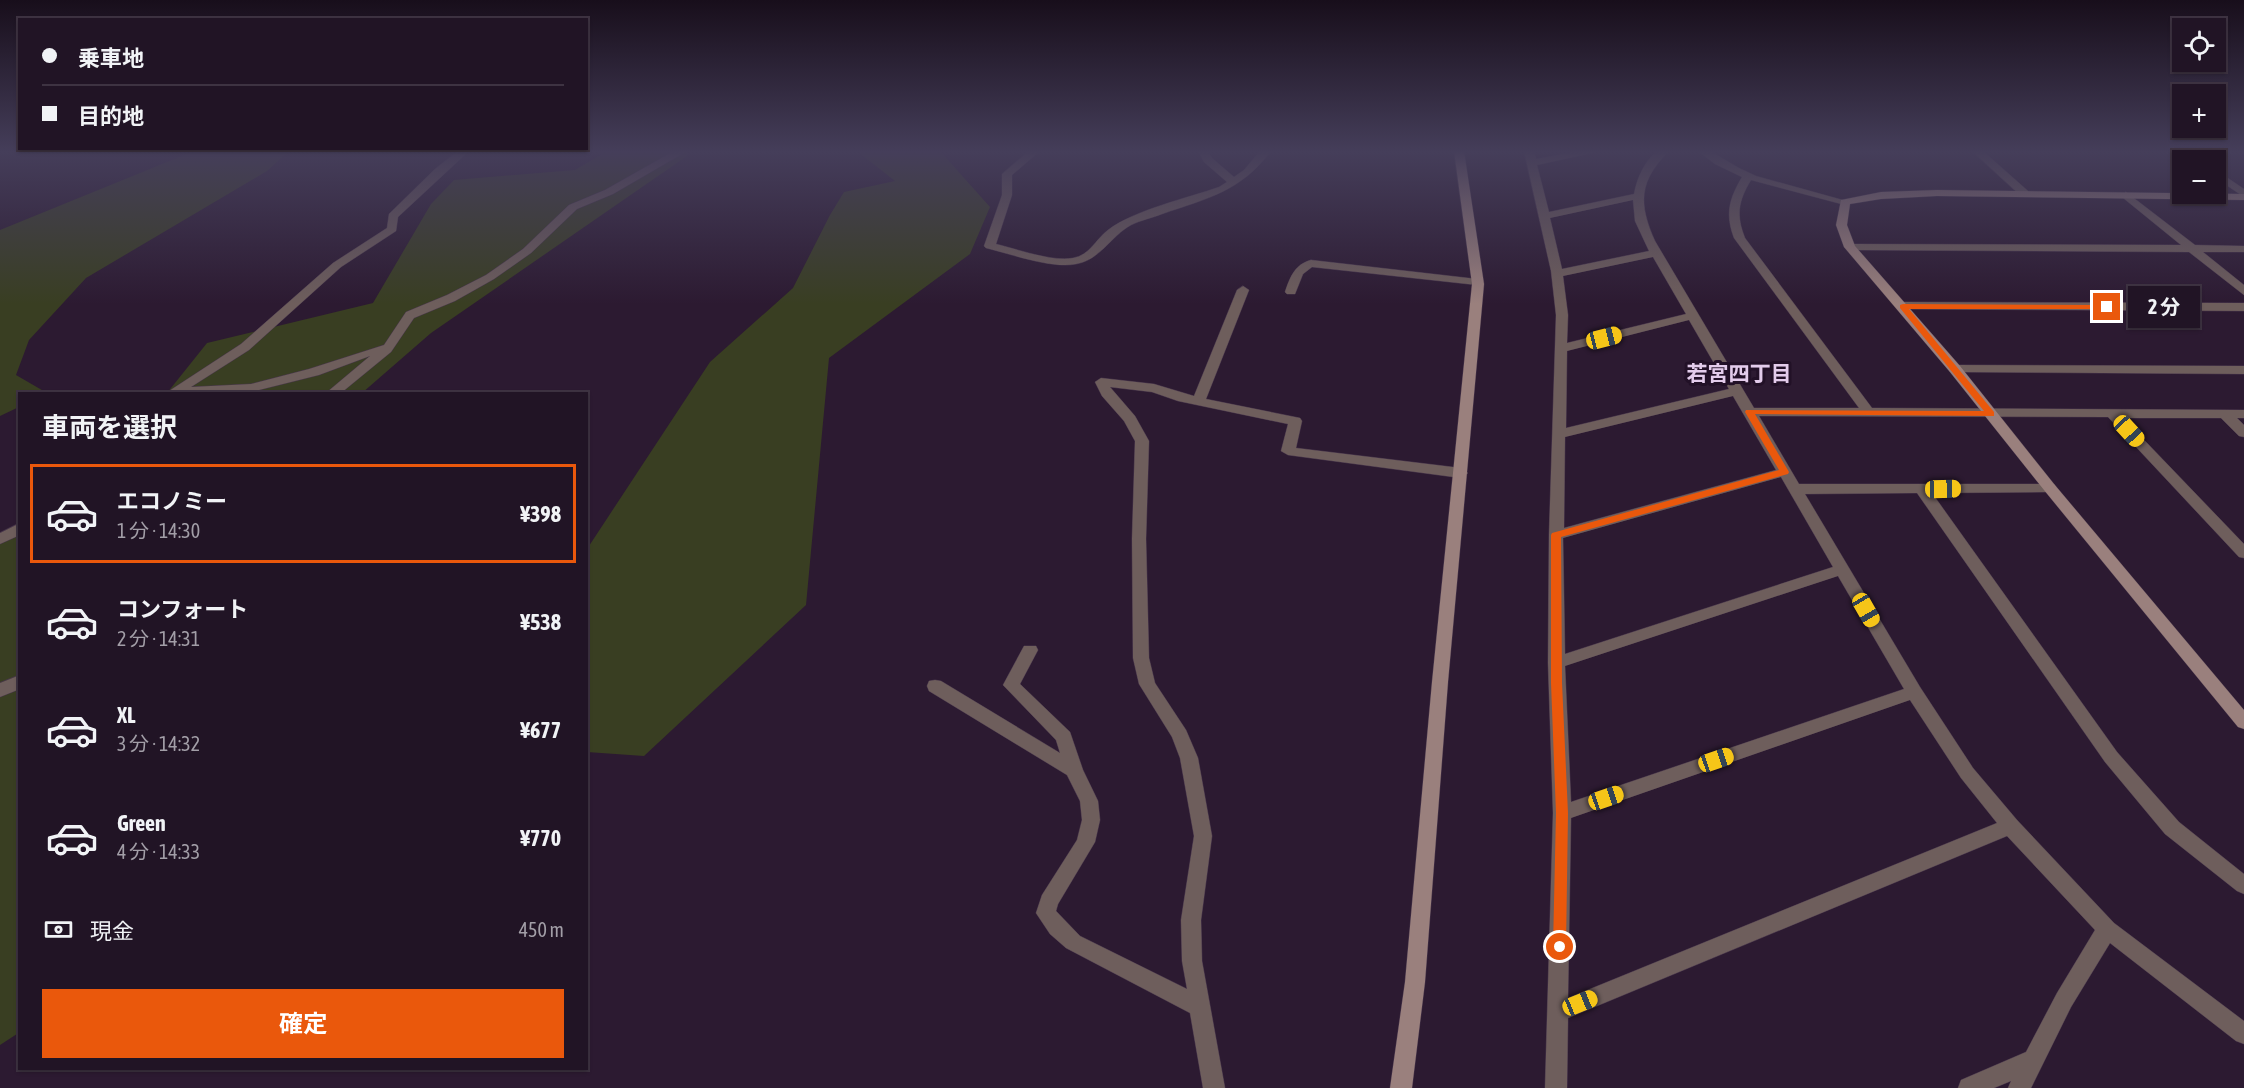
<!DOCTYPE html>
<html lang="ja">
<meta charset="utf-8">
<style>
body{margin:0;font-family:"Asap Condensed","Noto Sans JP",sans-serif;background:#2d2132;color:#f1f3f6;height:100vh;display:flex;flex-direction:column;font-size:22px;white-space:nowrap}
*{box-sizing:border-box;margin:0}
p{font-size:20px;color:#a29ea7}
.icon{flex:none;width:33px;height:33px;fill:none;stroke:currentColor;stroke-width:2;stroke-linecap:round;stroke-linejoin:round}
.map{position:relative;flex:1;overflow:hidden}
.panel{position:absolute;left:18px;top:392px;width:570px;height:678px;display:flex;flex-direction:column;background:#211425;border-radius:0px;box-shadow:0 2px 4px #0004,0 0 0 2px #3e3342}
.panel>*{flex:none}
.hud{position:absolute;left:18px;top:18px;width:570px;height:132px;border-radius:0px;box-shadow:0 2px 4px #0004,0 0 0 2px #3e3342;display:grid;align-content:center;height:132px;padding:0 24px;background:#211425}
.tools{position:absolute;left:2172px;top:18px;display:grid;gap:12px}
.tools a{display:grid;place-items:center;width:54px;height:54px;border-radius:0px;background:#211425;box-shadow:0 2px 4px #0004,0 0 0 2px #3e3342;font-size:30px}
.end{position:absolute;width:27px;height:27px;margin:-14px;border:8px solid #ea580c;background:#fff;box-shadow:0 0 0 3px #fff}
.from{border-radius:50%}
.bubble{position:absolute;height:42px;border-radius:0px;background:#211425;box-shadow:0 2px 4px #0004,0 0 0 2px #3e3342;font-size:20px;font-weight:700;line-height:42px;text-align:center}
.car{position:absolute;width:18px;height:36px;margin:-18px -9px;border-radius:8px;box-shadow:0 0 4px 2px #0007;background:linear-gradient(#f5c518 24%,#345 0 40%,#f5c518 0 76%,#345 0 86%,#f5c518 0)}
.hud b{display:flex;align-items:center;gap:21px;height:57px;font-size:22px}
.hud b+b{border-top:2px solid #3e3342}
.hud i{width:15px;height:15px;background:#f1f3f6}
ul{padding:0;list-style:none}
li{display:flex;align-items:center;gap:18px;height:99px;margin:0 12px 9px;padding:0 12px;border:3px solid transparent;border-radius:0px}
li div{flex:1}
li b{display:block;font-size:22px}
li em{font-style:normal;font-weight:700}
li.current{border-color:#ea580c}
li>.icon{width:54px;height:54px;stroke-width:1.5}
h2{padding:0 24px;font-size:27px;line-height:72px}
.pay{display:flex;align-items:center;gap:15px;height:66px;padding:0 24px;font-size:22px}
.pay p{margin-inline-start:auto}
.button{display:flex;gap:12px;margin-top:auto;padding:12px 24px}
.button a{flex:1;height:69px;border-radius:0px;background:#ea580c;color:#fff;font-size:24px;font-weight:700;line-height:69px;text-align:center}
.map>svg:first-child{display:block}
.green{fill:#393e22}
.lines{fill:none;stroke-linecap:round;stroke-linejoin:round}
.street-casing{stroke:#47354b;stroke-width:1}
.secondary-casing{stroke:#47354b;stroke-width:1}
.street{fill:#6e5e5c;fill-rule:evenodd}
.secondary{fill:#9a807d;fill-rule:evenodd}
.route{fill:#ea580c}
.labels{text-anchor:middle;stroke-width:6;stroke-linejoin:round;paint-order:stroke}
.neighbourhood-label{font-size:21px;font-weight:bold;fill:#e3cceb;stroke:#221127}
</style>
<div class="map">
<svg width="2244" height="1088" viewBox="0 0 2244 1088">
<rect width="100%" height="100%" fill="#2c1a31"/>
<!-- green -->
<g class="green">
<polygon points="194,151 289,151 267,171 86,278 29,340 16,375 47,393 20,393 19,407 0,416 0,230"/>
<polygon points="594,151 687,151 687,156 431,333 362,393 167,393 207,343 373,303 431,204 454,180 575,170 602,154"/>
<polygon points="857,151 940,151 990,207 970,254 829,358 806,605 644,756 587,752 587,549 710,362 793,288 830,215 844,192 895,181"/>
<polygon points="19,525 20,1032 0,1045 0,540"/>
</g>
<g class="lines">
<defs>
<g id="street">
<polygon points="458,151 469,151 398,217 396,231 341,267 249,350 191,387 251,384 309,369 384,345 406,312 447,295 486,275 523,249 569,205 605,190 674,151 687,151 613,194 577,209 531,253 494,279 455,301 414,318 391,352 341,393 326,393 370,356 319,375 251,392 166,393 241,344 333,263 387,228 389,214 435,169"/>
<path d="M1029,151H1040L1012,175V195L996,244C1017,249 1052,262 1073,258C1090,255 1095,240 1108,230C1134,210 1188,198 1219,187L1227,182L1204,162L1198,151H1208L1212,158L1234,177L1244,170L1260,151H1271C1240,192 1208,198 1162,214C1152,218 1141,220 1131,225C1111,236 1100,260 1076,264C1052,269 1011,254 986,248L984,246L1002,195V174Z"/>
<path d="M1524,151H1534L1536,159L1579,151H1601L1537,165L1549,212L1634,194C1637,178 1644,162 1657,151H1669C1639,181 1638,203 1655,241L1754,408H1859L1734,238C1725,214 1729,199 1742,177L1715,164L1698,151H1710L1739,168L1756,176L1850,202L1845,205L1751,180C1738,201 1736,216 1745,238L1872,408L2244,410V418H2237L2244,425V437L2239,436L2221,418H2123L2244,544V558L2239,557L2108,417L1759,416L1799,484H2054L2056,487L2054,490L2049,492L1932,493L2117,752L2179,822L2244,874V894L2237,891L2165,834L2105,762L1917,493L1805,494L1920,687L1973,768L2017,820L2114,923L2244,1021V1044L2236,1041L2110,943L2071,1007L2031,1088H2008L2011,1081L1994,1088H1958L1961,1080L2026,1052L2057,993L2095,930L2007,836L1568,1018L1567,1088H1545L1553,813L1548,663L1549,535L1556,315L1551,271ZM1633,200L1635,221L1649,251L1562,269L1550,218ZM1653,257L1686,314L1567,343L1568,315L1563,276ZM1689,320L1729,389L1566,428L1567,351ZM1733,396L1776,470L1564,528L1565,437ZM1781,477L1833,567L1565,654L1563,538ZM1838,576L1904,689L1571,802L1565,666ZM1910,700L1961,778L1997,823L1568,998L1571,818Z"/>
<polygon points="1972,151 1983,151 2028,191 2028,195 2020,195"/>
<polygon points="2180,151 2192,151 2203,160 2192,160"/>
<polygon points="2216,170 2244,189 2244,197 2216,178"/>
<polygon points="2126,192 2195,245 2244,246 2244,252 2203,252 2244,285 2244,295 2189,252 1850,250 1844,247 1850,244 2181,245 2122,197 2121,195"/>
<path d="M1311,260L1477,279L1483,282L1477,285L1312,267L1303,274L1295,294H1287L1285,292C1290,277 1295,264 1311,260Z"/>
<polygon points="1243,286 1249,290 1206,399 1300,418 1302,421 1296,448 1461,468 1468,473 1461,478 1288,455 1281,451 1288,424 1178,401 1152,392 1110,387 1135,416 1149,441 1146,539 1149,658 1155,683 1186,730 1198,758 1212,836 1201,920 1202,961 1225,1088 1203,1088 1190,1013 1066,948 1050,934 1036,913 1042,895 1077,840 1082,820 1080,801 1067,775 929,691 927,686 929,681 935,680 941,681 1060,753 1056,740 1003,685 1024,646 1036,646 1038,650 1020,684 1070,732 1083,770 1098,801 1100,820 1095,842 1058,904 1056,911 1080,936 1187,989 1182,961 1181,920 1194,836 1180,758 1172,737 1139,684 1133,658 1132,539 1135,441 1124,421 1102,396 1095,382 1101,378 1154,384 1194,396 1237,290"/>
<polygon points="1903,302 2244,303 2244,311 1899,309 1897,306"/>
<polygon points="1955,365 2244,366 2244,374 1950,372 1949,369"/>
<polygon points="20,523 20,535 0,544 0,533"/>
<polygon points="20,675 20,689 0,697 0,683"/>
</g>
<g id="secondary">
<polygon points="1454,151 1464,151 1484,284 1448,682 1425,982 1412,1088 1390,1088 1405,982 1432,682 1472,284"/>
<polygon points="1937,190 2244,194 2244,200 1937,196 1881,199 1850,204 1847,225 1855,246 1960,366 2054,484 2244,710 2244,729 2238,727 2044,490 1950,372 1844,247 1836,225 1841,200 1881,192"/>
</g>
</defs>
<!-- street casing -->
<use href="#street" class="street-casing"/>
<!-- secondary casing -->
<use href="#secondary" class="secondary-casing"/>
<!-- street -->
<use href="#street" class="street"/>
<!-- secondary -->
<use href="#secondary" class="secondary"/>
</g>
<!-- sky -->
<linearGradient id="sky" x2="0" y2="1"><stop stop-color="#180e1b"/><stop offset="0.5" stop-color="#453e5a"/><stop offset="1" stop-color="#453e5a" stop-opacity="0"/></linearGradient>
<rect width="2244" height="304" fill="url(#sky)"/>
<!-- route -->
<polygon class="route" points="1903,304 2107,305 2111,307 2107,309 1909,309 1994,412 1994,416 1755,414 1789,472 1788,474 1561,537 1562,683 1568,813 1566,947 1564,951 1555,951 1553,947 1556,813 1551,683 1551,535 1552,533 1779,470 1745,412 1746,410 1984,411 1900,308 1900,305"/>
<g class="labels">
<!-- neighbourhood labels -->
<g class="neighbourhood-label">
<text x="1739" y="381">若宮四丁目</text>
</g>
</g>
</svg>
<div class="tools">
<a><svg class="icon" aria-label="locate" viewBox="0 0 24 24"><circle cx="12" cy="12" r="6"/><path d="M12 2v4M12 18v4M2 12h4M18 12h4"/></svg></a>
<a>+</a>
<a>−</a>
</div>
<i class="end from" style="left:1560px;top:947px"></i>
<i class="end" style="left:2107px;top:307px"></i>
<div class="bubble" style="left:2128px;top:286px;width:72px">2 分</div>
<i class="car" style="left:1604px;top:338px;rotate:76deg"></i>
<i class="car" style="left:2129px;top:431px;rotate:137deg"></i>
<i class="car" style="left:1943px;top:489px;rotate:89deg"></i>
<i class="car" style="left:1866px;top:610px;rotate:150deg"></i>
<i class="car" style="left:1716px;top:760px;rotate:71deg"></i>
<i class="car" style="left:1606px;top:798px;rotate:71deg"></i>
<i class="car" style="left:1580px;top:1003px;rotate:68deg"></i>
<div class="hud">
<b><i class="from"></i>乗車地</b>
<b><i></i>目的地</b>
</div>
<section class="panel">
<h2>車両を選択</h2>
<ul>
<li class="current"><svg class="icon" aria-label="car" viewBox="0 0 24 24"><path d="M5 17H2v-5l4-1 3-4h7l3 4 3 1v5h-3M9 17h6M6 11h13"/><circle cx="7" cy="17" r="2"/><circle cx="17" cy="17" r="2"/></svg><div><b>エコノミー</b><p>1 分 · 14:30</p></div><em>¥398</em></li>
<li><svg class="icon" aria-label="car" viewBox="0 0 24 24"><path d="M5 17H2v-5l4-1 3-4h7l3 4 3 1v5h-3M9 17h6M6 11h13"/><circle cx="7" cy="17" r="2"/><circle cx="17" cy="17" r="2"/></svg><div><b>コンフォート</b><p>2 分 · 14:31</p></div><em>¥538</em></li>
<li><svg class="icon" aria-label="car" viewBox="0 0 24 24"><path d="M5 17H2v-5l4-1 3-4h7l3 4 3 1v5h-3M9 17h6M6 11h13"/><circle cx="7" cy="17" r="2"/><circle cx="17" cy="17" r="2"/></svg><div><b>XL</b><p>3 分 · 14:32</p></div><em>¥677</em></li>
<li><svg class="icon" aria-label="car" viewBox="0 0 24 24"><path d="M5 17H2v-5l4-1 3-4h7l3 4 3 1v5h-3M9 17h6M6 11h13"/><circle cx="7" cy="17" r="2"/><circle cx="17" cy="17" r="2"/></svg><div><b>Green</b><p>4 分 · 14:33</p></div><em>¥770</em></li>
</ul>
<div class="pay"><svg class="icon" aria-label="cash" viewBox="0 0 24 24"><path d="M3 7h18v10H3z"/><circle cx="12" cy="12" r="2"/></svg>現金<p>450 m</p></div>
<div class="button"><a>確定</a></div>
</section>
</div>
